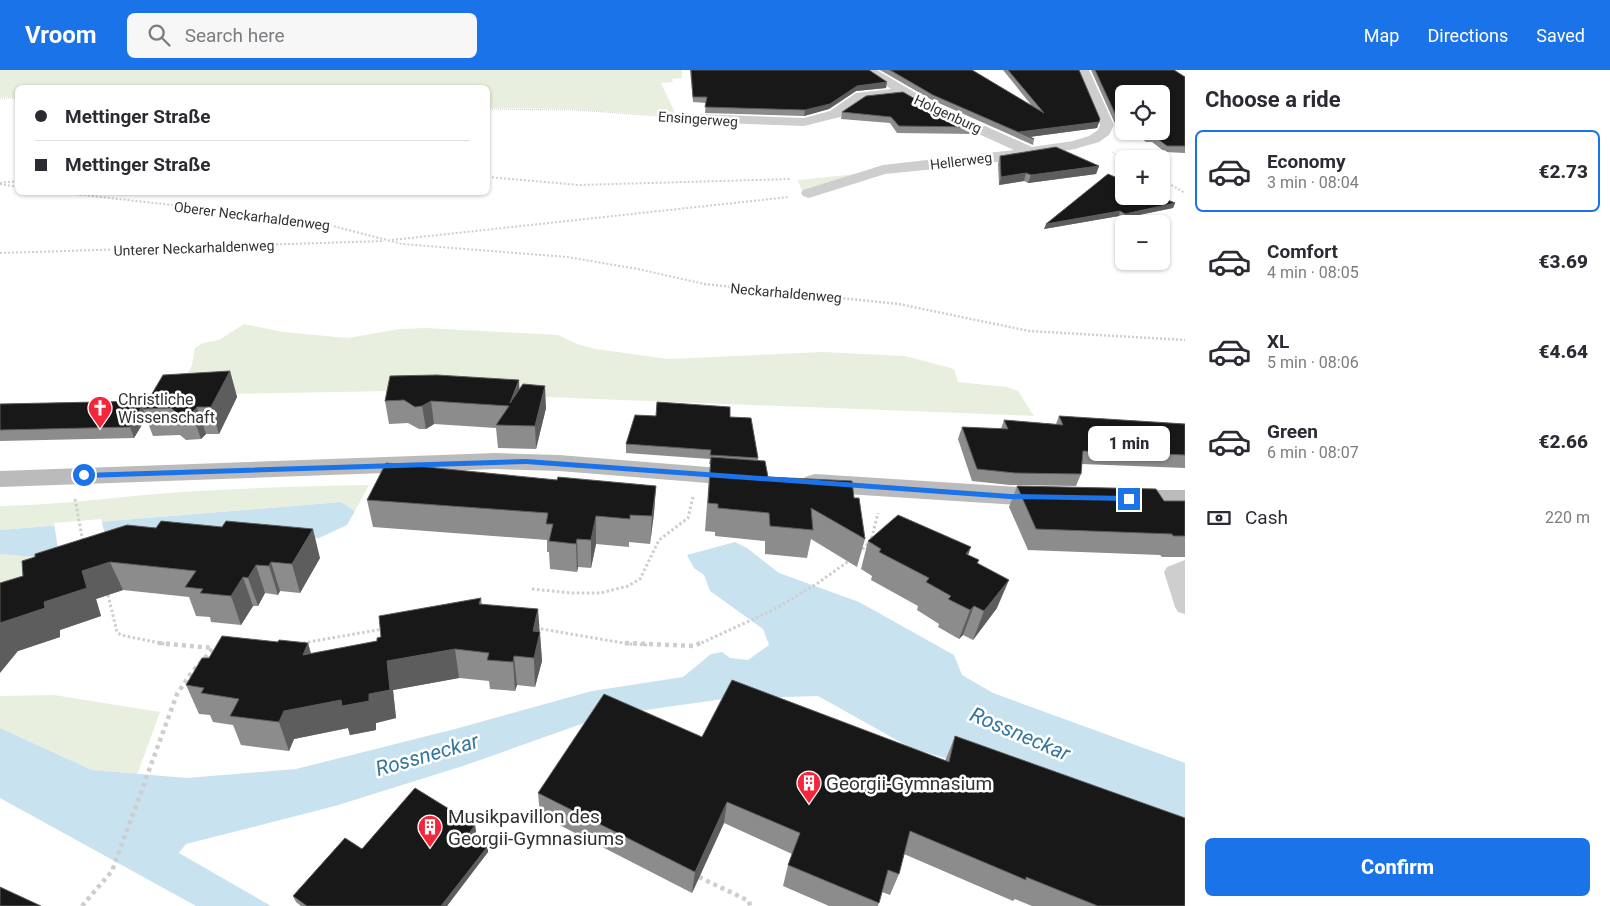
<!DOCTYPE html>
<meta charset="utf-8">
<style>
body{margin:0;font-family:Roboto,sans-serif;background:#f7f7f7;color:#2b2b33;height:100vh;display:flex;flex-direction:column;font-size:19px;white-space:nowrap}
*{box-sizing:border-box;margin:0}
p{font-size:16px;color:#7c7c81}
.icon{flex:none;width:28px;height:28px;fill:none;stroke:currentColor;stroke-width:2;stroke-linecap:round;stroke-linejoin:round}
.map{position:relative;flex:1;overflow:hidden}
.drawer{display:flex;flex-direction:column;background:#fff;width:425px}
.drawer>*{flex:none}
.guide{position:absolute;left:15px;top:15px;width:475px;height:110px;border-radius:8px;box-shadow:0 1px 4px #0004;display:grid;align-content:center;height:110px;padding:0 20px;background:#fff}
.tools{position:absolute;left:1115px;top:15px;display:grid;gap:10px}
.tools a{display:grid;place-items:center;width:55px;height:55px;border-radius:8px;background:#fff;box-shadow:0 1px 4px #0004;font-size:25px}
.end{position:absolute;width:22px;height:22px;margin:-11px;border:6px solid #1a73e8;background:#fff;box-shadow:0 0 0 2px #fff}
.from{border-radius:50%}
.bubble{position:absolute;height:35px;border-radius:8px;background:#fff;box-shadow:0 1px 4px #0004;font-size:16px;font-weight:800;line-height:35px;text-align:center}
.guide b{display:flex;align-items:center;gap:18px;height:48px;font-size:19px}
.guide b+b{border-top:1px solid #e1e1e2}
.guide i{width:12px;height:12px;background:#2b2b33}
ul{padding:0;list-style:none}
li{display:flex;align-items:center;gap:15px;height:82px;margin:0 10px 8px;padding:0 10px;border:2px solid transparent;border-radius:8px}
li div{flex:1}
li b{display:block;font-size:19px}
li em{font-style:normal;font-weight:800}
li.active{border-color:#1a73e8}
li>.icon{width:45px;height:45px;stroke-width:1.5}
h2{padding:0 20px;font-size:22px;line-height:60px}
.pay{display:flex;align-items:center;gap:12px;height:55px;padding:0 20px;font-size:19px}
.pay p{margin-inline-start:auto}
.cta{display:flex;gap:10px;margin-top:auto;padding:10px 20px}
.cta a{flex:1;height:58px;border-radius:8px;background:#1a73e8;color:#fff;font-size:20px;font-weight:800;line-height:58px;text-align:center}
header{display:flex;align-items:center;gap:30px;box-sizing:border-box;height:70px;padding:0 25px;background:#1a73e8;color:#fff}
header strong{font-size:24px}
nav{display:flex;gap:28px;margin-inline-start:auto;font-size:18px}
.search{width:350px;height:45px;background:#f7f7f7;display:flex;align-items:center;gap:12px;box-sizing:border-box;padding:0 18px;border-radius:8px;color:#7c7c81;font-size:19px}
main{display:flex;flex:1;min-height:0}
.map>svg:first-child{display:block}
.green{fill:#e8efde}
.water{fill:#c9e2f0}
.pier{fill:#fff}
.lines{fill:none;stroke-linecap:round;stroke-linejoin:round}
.path-far4{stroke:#cecece;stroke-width:1;stroke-dasharray:1 1;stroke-linecap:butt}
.path-far3{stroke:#cecece;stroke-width:2;stroke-dasharray:2 2;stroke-linecap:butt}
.path-far2{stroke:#cecece;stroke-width:2.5;stroke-dasharray:2 2;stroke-linecap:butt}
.path-far1{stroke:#cecece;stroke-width:3;stroke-dasharray:2.5 2.5;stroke-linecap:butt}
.path{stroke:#cecece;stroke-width:4.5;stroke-dasharray:4 4;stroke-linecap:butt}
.lane{fill:#cecece;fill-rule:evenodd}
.street{fill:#cecece;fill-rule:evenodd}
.secondary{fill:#bbb;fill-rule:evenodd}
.wall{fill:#8c8c8c}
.shaded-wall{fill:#5d5d5d}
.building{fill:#181818;stroke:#5d5d5d}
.route{fill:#1a73e8}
.labels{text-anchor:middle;stroke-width:5;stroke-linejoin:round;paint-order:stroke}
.far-street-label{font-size:14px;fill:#313131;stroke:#fff}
.poi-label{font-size:16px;fill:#313131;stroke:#fff;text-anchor:start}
.near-poi-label{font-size:19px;fill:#313131;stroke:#fff;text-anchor:start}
.near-water-label{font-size:21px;font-style:italic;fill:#36779d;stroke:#fff}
</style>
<header>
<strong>Vroom</strong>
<div class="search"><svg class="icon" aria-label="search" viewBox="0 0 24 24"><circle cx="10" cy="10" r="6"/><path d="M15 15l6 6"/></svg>Search here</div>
<nav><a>Map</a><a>Directions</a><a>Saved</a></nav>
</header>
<main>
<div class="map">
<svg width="1185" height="836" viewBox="0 0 1185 836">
<rect width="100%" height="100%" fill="#fff"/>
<!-- green -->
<g class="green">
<polygon points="0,0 682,0 682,8 672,9 673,12 661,13 676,45 670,46 571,39 488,38 488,18 18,18 17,27 0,27"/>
<polygon points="856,104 802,122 798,110"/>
<polygon points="244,254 283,262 348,268 400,259 425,258 558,265 577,274 596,279 668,289 823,282 905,286 954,299 958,312 1007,317 1018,321 1034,346 446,323 446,320 177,325 192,295 195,278 203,273 219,270"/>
<path d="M369,415L355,441L341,432L0,460V436C61,435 121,426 182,422C244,418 307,416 369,415Z"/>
<polygon points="0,484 58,489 0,536"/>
<polygon points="54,625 160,642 137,705 92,700 0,658 0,626"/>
</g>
<!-- water -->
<g class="water">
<polygon points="341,432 355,441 347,455 319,468 279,467 58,489 0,484 0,460"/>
<polygon points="735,472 747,478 779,503 859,532 954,585 962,605 993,623 1185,693 1185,776 945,688 911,678 818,626 723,629 604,646 466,695 335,736 186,774 179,783 271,836 196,836 0,728 0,658 92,700 187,708 296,699 455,659 592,621 683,607 711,584 722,582 730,588 748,590 769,575 763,559 710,521 704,505 694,498 687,485"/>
</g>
<!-- pier -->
<polygon class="pier" points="101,449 110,484 60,491 54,453"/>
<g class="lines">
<!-- path-far4 -->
<g class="path-far4">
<polyline points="0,28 18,28"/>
<polyline points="488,39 577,40 672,47"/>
<polyline points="1112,82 1124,89"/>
</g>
<!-- path-far3 -->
<g class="path-far3">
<polyline points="488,107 579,115 791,109"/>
<polyline points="1161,109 1185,123"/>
<polyline points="0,113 18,111"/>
<polyline points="0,114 18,117"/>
<polyline points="56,122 314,151 402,174 567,187 638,199 709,215"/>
<polyline points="392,170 789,127"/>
<polyline points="0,183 384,171"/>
</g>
<!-- path-far2 -->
<polyline class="path-far2" points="704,214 899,234 1029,261 1185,270"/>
<!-- path-far1 -->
<g class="path-far1">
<polyline points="75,429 83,472"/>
<polyline points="859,483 871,471 878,443"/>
<polyline points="532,519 573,523 601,523 628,516 640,509 659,470 688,448 693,427"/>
<polyline points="108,525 117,562 121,565 169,575"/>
<polyline points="536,558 629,574 649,575"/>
<polyline points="303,573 383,559"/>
<polyline points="697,575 773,540 818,513 850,490"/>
</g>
<!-- path -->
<g class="path">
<polyline points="158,573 213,578"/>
<polyline points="625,573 694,576 700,573"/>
<polyline points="699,807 749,831 750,836"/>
<polyline points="82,836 112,801 177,624 192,602 214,578 218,578"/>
</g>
<!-- lane -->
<polygon class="lane" points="1185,490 1185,544 1178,542 1175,537 1164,502 1167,497"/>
<!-- street -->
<polygon class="street" points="863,0 877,0 931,32 1032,77 1073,71 1089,66 1098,60 1100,55 1077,0 1089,0 1114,55 1109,65 1099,72 1075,79 985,94 885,104 809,128 803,126 801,123 803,120 883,95 1014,80 921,38 902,26 864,30 840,47 804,56 693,52 686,48 693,44 804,48 830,41 856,23 891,19"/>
<!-- secondary -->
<g class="secondary">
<polygon points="496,383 559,385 745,400 755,402 759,408 755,414 745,416 559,401 496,399 0,417 0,401"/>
<polygon points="815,404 1049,419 1059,422 1063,428 1059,434 1049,437 815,422 805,419 801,413 805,407"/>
<polygon points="1125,420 1185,420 1185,438 1125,438 1115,435 1111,429 1115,423"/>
</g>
</g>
<!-- wall -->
<g class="wall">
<polygon points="690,0 869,0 886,18 856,21 829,39 804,46 705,43 706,33 693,32"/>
<polygon points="880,0 972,0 1032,36 1003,0 1079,0 1100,49 1097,58 1029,67 1034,69 1033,75 932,30"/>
<polygon points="1091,0 1174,0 1185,7 1185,83 1165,82 1152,72 1146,72 1132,61 1161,61 1124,24 1124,55 1116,56"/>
<polygon points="922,33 975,57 974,64 897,63 890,53 841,49 842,42"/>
<polygon points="1000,86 1099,96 1096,104 1028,113 1024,111 999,115 998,94"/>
<polygon points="1108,104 1175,133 1173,138 1124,148 1119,146 1044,159"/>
<polygon points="230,301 237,327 219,364 206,364 201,369 186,370 180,365 153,366 146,348 134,368 0,371 0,334 145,331 146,334"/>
<polygon points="519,319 546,338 536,379 498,378 496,358 434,354 426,359 419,359 408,353 389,354 385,331"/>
<polygon points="656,346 730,347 758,388 758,391 768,407 854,428 865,469 857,497 811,469 807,488 765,484 765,471 715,466 715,462 705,461 710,394 709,394 710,389 626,383 626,374"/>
<polygon points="1059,346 1185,354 1185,398 1082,394 1081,404 1076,416 1010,415 972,411 958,369 962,357 1001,359 1004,350 1056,354"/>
<polygon points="557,410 656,416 654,443 650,474 629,472 629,477 596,474 591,498 578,497 577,502 550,499 549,482 547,482 547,470 373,457 367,430"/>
<polygon points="1017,416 1164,431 1185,431 1185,487 1162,487 1160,485 1028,480 1009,437"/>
<polygon points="868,471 968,485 978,494 997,538 973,570 963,565 959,569 938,557 939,554 917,540 918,536 871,510 872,506 861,499"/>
<polygon points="320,488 300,523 280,521 278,525 265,523 258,536 253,536 241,555 211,552 210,547 196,546 189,527 123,520 96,529 101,546 60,560 60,567 18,581 23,506 22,491"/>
<polygon points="481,528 482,535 540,562 542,591 535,617 517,615 515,621 490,619 489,611 459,608 393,620 396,648 376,653 376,660 350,665 348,658 294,669 289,681 241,675 233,655 213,652 210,645 199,644 186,615 209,588 278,572 308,573 311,584 377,571 381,567"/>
<polygon points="955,666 1185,836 1032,836 1015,829 1013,831 904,784 899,804 890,825 882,822 878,836 829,836 783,816 788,795 792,784 724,753 692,823 540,745 538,723 702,667 945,691"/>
<polygon points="475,755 476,762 472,767 488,782 447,836 301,836 296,832 293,826 362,779"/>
</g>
<!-- shaded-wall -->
<g class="shaded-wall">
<polygon points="887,12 886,18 856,21 829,39 804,46 805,40 857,16"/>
<polygon points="1124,49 1124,55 1116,56 1118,50"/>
<polygon points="1099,52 1097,58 1029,67 1019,62"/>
<polygon points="1099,96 1096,104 1028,113 1031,105"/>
<polygon points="1026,103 1024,111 999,115 1001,107"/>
<polygon points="1175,133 1173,138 1124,148 1125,144"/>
<polygon points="1120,141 1119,146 1044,159 1046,154"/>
<polygon points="230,301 237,327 219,364 211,337"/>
<polygon points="519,310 520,333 512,356 510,333"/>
<polygon points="545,316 546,338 536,379 535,356"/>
<polygon points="145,331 148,339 143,339 146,348 134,368 130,357"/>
<polygon points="431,331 434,354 426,359 422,336"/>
<polygon points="197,337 206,364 201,369 192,343"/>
<polygon points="656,416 654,443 650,474 652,446"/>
<polygon points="596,446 596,474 591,498 591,470"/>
<polygon points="313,459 320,488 300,523 292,494"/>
<polygon points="577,469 578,497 577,502 576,474"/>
<polygon points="971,477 961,505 966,484"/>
<polygon points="110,492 123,520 96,529 101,546 60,560 60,567 18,581 0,603 0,553 1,552 44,532 82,501"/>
<polygon points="271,492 280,521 278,525 269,496"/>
<polygon points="256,495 265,523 258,536 248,508"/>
<polygon points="243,507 253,536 241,555 231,526"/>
<polygon points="1009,510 997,538 973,570 984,541"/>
<polygon points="974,536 963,565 959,569 970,540"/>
<polygon points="538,539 542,591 535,617 533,561"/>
<polygon points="308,573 316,602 303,585"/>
<polygon points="455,579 459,608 393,620 396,648 376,653 376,660 350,665 348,658 294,669 289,681 279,652 284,641 369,624 387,591"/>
<polygon points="514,586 517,615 515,621 513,592"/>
<polygon points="727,732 724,753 692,823 695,802"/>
<polygon points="475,755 476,762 469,771 468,765"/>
<polygon points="488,776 488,782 447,836 441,836"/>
</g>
<!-- building -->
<g class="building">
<polygon points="691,0 869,0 887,12 857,16 830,34 805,40 705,37 707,27 693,27"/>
<polygon points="890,0 972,0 1044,43 1008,0 1079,0 1100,49 1099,52 1019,62 1034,69 933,25"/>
<polygon points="1095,0 1174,0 1185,7 1185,76 1167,76 1154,66 1148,66 1142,61 1161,61 1161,24 1124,24 1124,49 1118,50"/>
<polygon points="903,22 922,33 975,57 899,56 891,47 842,42 866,26"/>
<polygon points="1056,77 1099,96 1031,105 1026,103 1001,107 1000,86"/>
<polygon points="1108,104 1124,111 1124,126 1158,126 1175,133 1125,144 1120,141 1046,154"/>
<polygon points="230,301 211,337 197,337 192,343 177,343 171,338 143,339 163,305"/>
<polygon points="437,305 519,310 510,333 523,314 545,316 535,356 496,355 509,336 431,331 422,336 415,337 404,330 385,331 390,306"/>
<polygon points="145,331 130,357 0,360 0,334"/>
<polygon points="657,332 730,337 730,347 751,348 758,388 710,385 711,380 626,374 635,345 656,346"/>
<polygon points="1059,346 1185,354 1185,385 1083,381 1081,404 1015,403 977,399 962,357 1008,359 1004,350 1063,355"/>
<polygon points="711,387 765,391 768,407 852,411 854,428 859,428 865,469 811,438 813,460 770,456 769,443 718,438 718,434 708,433"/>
<polygon points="386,393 557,410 558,407 656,416 652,446 630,445 630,449 596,446 591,470 577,469 576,474 549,471 553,454 546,454 548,443 367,430"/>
<polygon points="1017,416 1156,419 1164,431 1185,431 1185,466 1173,466 1172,464 1036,459"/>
<polygon points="898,445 971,477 966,484 979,490 977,493 1009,510 984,541 974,536 970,540 948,529 951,526 926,512 929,508 879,482 881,479 868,471"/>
<polygon points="161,451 222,457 226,451 313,459 292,494 271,492 269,496 256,495 248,508 243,507 231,526 200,523 203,519 185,517 196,501 110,492 82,501 87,518 44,532 45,538 0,553 0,513 23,506 22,491 35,487 35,484 127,455 156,458"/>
<polygon points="481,528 479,534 538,539 533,561 540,562 534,588 514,586 513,592 487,590 489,583 455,579 387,591 390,620 369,624 369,631 342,636 341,630 284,641 279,652 230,646 239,629 201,623 204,618 186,615 202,588 209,588 222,566 278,572 279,570 308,573 303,585 377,571 377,568 381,567 379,546"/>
<polygon points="732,610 949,692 955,666 1185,748 1185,836 1098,836 1026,807 1026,810 910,761 899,804 888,800 879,833 788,795 800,763 727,732 695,802 538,723 604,624 702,667"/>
<polygon points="415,718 475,755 468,765 488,776 441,836 307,836 293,826 345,768 362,779"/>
<polygon points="0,817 41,836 0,836"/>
</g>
<!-- route -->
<polygon class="route" points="526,389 1010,424 1129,426 1133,429 1129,431 1010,429 526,394 84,408 80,405 84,403"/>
<!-- icons -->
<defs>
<symbol id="church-pin" viewBox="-11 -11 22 30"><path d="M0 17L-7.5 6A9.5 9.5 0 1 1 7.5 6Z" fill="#f6263a" stroke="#fff"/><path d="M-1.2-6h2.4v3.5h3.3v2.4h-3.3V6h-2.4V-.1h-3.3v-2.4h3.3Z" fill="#fff"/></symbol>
<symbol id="building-pin" viewBox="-11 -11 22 30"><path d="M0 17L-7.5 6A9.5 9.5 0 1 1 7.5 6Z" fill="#f6263a" stroke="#fff"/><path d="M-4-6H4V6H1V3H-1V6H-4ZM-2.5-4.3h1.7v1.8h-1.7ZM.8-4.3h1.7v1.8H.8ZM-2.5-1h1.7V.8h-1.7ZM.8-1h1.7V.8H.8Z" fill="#fff"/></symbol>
</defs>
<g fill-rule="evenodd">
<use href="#church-pin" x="86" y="324" width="28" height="38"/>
<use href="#building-pin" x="795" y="699" width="28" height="38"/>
<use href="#building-pin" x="416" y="743" width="28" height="38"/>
</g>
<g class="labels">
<!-- far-street labels -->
<g class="far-street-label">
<text transform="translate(948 44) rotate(25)" y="5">Holgenburg</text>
<text transform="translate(698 49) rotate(4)" y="5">Ensingerweg</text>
<text transform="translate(961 91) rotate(-7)" y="5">Hellerweg</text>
<text transform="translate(252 146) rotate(7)" y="5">Oberer Neckarhaldenweg</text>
<text transform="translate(194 178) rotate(-2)" y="5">Unterer Neckarhaldenweg</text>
<text transform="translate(786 223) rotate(5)" y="5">Neckarhaldenweg</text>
</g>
<!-- poi labels -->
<g class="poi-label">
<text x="118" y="335">Christliche<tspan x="118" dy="18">Wissenschaft</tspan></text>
</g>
<!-- near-poi labels -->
<g class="near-poi-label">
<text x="826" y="720">Georgii-Gymnasium</text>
<text x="448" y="753">Musikpavillon des<tspan x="448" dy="22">Georgii-Gymnasiums</tspan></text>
</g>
<!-- near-water labels -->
<g class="near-water-label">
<text transform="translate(1020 664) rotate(23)" y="7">Rossneckar</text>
<text transform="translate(427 685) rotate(-16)" y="7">Rossneckar</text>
</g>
</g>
</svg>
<div class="tools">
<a><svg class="icon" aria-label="locate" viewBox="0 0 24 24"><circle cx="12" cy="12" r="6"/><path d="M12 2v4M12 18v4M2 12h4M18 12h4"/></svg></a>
<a>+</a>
<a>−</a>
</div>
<i class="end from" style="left:84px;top:405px"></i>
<i class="end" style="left:1129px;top:429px"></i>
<div class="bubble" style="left:1088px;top:356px;width:82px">1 min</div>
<div class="guide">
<b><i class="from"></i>Mettinger Straße</b>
<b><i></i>Mettinger Straße</b>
</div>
</div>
<section class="drawer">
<h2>Choose a ride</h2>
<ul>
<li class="active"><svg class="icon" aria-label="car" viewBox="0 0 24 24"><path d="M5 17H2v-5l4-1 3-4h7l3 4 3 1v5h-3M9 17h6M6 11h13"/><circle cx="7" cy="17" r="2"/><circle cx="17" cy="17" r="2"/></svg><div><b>Economy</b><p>3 min · 08:04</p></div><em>€2.73</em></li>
<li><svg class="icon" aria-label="car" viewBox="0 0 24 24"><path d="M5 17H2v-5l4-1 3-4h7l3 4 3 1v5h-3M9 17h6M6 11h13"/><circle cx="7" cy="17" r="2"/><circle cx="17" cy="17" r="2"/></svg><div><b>Comfort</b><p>4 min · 08:05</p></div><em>€3.69</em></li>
<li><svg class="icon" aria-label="car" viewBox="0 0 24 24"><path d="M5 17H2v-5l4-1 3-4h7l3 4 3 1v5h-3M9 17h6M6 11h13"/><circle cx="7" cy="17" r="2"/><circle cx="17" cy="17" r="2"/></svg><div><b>XL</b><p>5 min · 08:06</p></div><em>€4.64</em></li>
<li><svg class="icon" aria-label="car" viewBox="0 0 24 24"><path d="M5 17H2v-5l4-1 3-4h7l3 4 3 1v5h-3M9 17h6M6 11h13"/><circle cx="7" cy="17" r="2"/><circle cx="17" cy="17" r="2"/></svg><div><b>Green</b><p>6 min · 08:07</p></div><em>€2.66</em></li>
</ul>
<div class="pay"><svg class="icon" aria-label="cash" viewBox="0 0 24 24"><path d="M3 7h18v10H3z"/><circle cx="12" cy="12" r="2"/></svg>Cash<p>220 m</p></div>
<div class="cta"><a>Confirm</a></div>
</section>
</main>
